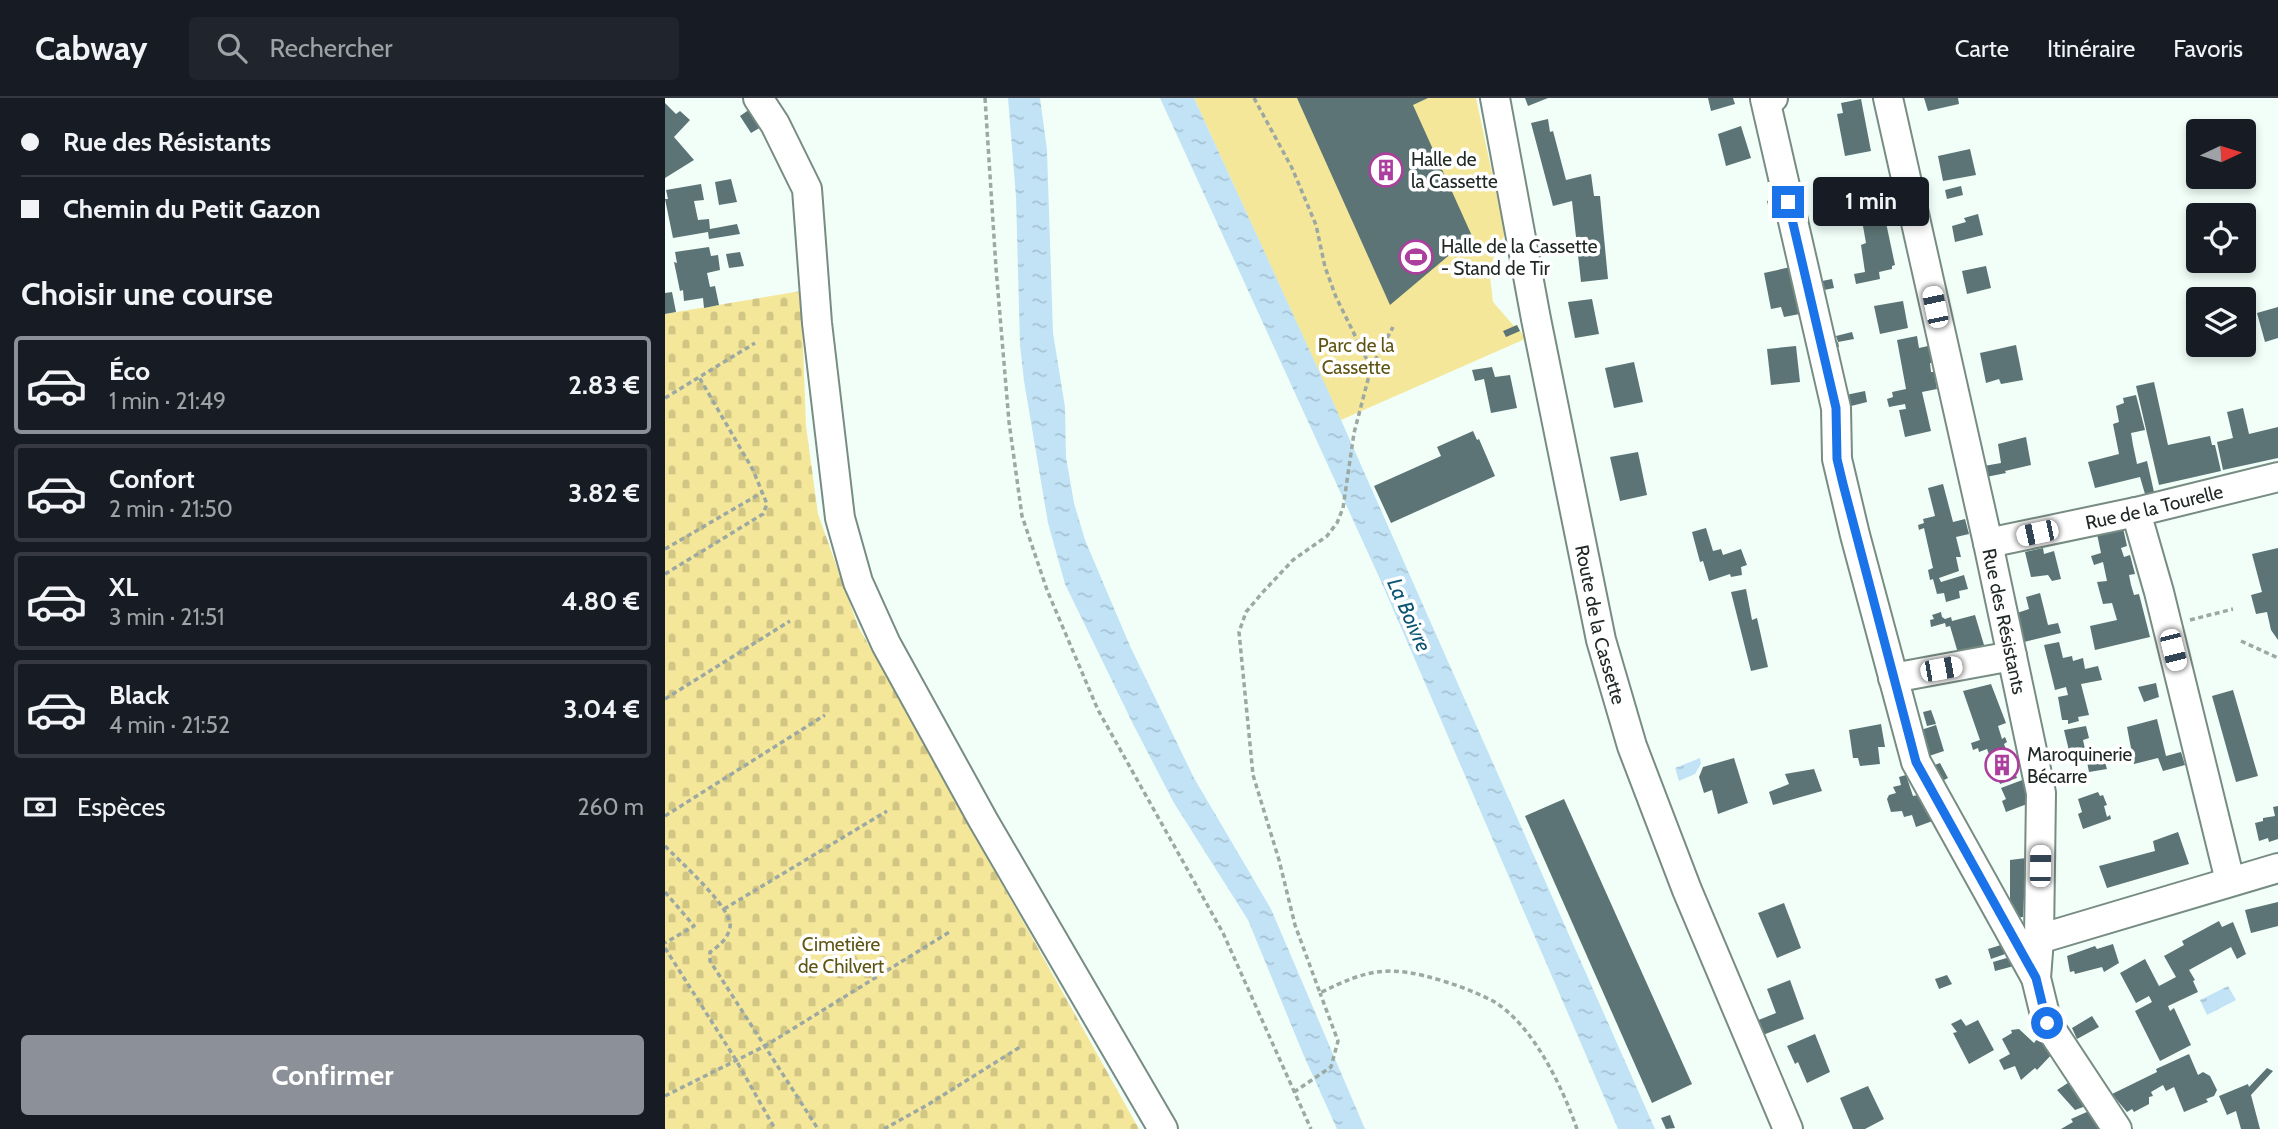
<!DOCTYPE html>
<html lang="fr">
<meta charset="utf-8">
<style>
body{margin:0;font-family:Cabin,sans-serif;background:#20242c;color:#f1f3f6;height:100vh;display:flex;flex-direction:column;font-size:26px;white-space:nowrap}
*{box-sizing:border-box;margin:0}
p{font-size:23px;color:#9ea1a6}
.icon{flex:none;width:38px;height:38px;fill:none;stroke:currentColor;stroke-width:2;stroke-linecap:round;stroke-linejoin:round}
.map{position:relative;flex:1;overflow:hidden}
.panel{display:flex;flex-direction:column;background:#171b24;width:665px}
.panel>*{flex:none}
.hud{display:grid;align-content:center;height:154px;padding:0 21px;background:#171b24}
.needle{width:46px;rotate:86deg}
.controls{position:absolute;left:1521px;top:21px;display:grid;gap:14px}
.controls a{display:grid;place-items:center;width:70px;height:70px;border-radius:7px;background:#171b24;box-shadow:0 4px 10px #0003;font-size:35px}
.end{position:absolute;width:32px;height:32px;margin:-16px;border:9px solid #1a73e8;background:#fff;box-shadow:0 0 0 4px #fff}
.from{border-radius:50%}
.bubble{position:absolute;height:49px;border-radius:7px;background:#171b24;box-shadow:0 4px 10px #0003;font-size:23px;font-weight:700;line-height:49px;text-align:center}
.car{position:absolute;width:21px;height:42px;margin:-21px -10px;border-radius:9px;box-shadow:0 0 5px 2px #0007;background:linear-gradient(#fff 24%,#345 0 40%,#fff 0 76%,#345 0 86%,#fff 0)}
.hud b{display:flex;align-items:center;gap:24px;height:66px;font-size:26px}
.hud b+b{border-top:2px solid #363941}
.hud i{width:18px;height:18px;background:#f1f3f6}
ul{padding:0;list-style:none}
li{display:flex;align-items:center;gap:21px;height:98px;margin:0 14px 10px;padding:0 7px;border:4px solid #363941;border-radius:7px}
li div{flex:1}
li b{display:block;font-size:26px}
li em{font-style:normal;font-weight:700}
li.on{border-color:#8c9099}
li>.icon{width:63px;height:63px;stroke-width:1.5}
h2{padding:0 21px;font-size:32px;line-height:84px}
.pay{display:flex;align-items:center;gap:18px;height:77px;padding:0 21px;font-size:26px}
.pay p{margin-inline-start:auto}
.button{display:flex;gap:14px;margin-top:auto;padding:14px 21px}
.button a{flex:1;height:80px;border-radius:7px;background:#8c9099;color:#fff;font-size:28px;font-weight:700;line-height:80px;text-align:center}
header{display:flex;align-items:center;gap:42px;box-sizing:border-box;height:98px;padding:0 35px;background:#171b24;border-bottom:2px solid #363941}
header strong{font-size:33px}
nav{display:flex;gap:38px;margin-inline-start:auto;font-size:24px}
.search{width:490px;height:63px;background:#20242c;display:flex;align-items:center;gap:18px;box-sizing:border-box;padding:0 24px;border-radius:7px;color:#9ea1a6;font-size:26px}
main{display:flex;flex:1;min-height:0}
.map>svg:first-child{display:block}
.cemetery{fill:url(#cemetery-stones)}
.park{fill:#f5e79a}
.water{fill:url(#water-ripples)}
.building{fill:#5c7475}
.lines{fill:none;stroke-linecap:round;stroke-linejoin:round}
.minor-casing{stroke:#778c83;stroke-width:32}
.path{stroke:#9ca8a2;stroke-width:3.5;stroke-dasharray:5 3.5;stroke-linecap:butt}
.minor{stroke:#fff;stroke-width:28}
.route{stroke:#1a73e8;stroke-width:9}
.labels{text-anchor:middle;stroke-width:7;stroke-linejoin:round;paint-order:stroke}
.poi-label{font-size:19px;fill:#212925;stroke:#fff;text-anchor:start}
.park-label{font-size:19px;fill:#5e5413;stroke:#fff}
.street-label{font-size:19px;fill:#212925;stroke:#fff}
.water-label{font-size:21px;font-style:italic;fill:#0c5473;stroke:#fff}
</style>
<header>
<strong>Cabway</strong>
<div class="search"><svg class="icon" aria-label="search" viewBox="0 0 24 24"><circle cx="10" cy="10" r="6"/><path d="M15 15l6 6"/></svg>Rechercher</div>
<nav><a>Carte</a><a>Itinéraire</a><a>Favoris</a></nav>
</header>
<main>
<section class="panel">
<div class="hud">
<b><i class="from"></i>Rue des Résistants</b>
<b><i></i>Chemin du Petit Gazon</b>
</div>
<h2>Choisir une course</h2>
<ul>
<li class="on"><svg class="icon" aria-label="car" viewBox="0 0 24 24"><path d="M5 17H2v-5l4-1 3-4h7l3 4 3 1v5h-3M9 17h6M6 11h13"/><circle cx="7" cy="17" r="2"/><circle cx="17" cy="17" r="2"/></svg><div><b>Éco</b><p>1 min · 21:49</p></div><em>2.83 €</em></li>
<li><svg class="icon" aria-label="car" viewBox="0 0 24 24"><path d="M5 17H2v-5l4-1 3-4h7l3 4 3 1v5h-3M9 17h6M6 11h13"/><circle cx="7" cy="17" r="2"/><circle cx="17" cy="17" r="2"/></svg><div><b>Confort</b><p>2 min · 21:50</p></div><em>3.82 €</em></li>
<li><svg class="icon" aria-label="car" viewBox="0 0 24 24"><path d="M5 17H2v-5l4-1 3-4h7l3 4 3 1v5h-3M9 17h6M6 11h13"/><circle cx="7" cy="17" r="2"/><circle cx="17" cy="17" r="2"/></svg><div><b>XL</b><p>3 min · 21:51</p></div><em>4.80 €</em></li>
<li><svg class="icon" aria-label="car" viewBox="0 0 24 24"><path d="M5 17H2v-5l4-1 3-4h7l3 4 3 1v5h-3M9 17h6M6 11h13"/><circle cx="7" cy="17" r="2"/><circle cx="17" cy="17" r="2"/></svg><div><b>Black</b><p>4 min · 21:52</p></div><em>3.04 €</em></li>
</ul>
<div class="pay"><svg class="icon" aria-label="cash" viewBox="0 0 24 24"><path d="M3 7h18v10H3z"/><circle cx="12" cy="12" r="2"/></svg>Espèces<p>260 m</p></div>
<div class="button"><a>Confirmer</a></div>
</section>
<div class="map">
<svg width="1613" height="1031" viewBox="0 0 1613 1031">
<defs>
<pattern id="cemetery-stones" width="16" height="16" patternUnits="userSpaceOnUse" patternTransform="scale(1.75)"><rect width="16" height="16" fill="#f5e79a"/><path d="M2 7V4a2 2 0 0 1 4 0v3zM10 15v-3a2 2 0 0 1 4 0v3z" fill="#d2c685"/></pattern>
<pattern id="water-ripples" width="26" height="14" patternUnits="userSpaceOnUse" patternTransform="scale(1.75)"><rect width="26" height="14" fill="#c2e3f6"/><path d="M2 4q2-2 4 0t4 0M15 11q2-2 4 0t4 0" fill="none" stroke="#a6c3d3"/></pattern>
</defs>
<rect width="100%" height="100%" fill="#f1fff8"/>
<!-- cemetery -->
<polygon class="cemetery" points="136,193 141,328 153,416 193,528 474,1031 0,1031 0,216"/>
<!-- park -->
<polygon class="park" points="529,0 811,0 840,136 824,170 828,204 849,228 852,227 860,241 676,322"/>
<!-- water -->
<g class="water">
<polygon points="343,0 375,0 382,52 388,235 400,309 401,359 409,405 420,442 465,548 529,680 606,811 700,1031 672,1031 639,958 583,822 509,705 469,628 400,486 383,425 359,283 355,247 351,99"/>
<polygon points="495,0 529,0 665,297 990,1031 953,1031 715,481"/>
<polygon points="1035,660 1036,666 1030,676 1014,683 1010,670"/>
<polygon points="1563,888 1571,902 1542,917 1535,902"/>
</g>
<!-- building -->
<g class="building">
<polygon points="632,0 763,0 748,7 807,138 725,207"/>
<polygon points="860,0 883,0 863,8"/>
<polygon points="1043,0 1068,0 1070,6 1046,13"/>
<polygon points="1259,0 1293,0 1294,6 1263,13"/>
<polygon points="1196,1 1206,53 1180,58 1172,16 1178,15 1176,5"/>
<polygon points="0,5 11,16 15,13 25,22 9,39 29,62 0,80"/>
<polygon points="85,11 96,29 86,35 75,18"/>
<polygon points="883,21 885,34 888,33 901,82 926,76 929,98 935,98 943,181 916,184 907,103 888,108 866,25"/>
<polygon points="1076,28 1086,60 1061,68 1053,36"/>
<polygon points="1305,51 1311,77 1278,83 1273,58"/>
<polygon points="66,81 72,104 54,107 50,84"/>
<polygon points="36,86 39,102 29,103 33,122 44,121 45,131 72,126 75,136 44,141 43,134 8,140 0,101 3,101 1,92"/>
<polygon points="1213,87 1216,103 1170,111 1169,102 1183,100 1181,94"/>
<polygon points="1296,88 1298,97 1282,101 1280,92"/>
<polygon points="1116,99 1119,112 1105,115 1102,103"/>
<polygon points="1215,107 1218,121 1220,120 1230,167 1227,168 1227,171 1214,174 1215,181 1191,186 1189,176 1200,174 1196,147 1201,145 1195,111"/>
<polygon points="1313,116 1318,137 1290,144 1287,128 1301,124 1299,120"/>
<polygon points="44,149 46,158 53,157 55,172 42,175 45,189 50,188 54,207 39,210 38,200 19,203 18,192 15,193 9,164 12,165 10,154"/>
<polygon points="75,154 79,168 64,170 61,156"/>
<polygon points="1130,168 1140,215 1119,219 1116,209 1106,211 1099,175"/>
<polygon points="1321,168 1326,190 1302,196 1297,173"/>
<polygon points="1167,181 1169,190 1154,193 1152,184"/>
<polygon points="7,194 11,214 0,216 0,195"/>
<polygon points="927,201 934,236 910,240 903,204"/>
<polygon points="1238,203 1243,230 1215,236 1209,208"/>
<polygon points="1613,209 1613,240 1600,244 1592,215"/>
<polygon points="852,227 855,233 841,239 838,233"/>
<polygon points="1187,234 1189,241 1173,244 1174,249 1166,250 1169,245 1173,244 1171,238"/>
<polygon points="1252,238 1254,250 1263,248 1267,265 1265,265 1266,274 1269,274 1272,291 1257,294 1266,333 1240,339 1234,312 1241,311 1240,306 1224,309 1222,301 1228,299 1227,294 1241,291 1232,242"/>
<polygon points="1351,247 1358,282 1336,286 1334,281 1321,285 1315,255"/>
<polygon points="1131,248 1135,284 1106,287 1102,251"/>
<polygon points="969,264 978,304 949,310 940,270"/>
<polygon points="827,269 830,279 845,277 852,310 826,315 819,281 810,283 807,272"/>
<polygon points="1489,284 1503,347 1545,338 1547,347 1550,347 1556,373 1494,387 1471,288"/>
<polygon points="1200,293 1202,304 1178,310 1176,298"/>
<polygon points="1471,297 1480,332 1466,335 1468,347 1472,366 1482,363 1489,394 1480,396 1475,379 1430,390 1423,364 1454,356 1448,326 1454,324 1451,308 1459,305 1458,300"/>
<polygon points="1578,310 1584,336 1613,329 1613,360 1558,372 1552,344 1568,340 1562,314"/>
<polygon points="808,333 812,342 814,341 830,378 726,425 709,388 776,358 772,349"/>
<polygon points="1361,339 1366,367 1340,373 1341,375 1321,379 1319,368 1336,365 1333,346"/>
<polygon points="973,354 982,397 955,403 945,359"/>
<polygon points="1278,386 1288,424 1300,421 1304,436 1291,439 1296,459 1291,459 1294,473 1274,480 1276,484 1299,477 1303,491 1294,493 1295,500 1281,504 1279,495 1272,496 1268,481 1265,482 1263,472 1268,470 1259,430 1254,432 1253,427 1259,425 1258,421 1270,418 1263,390"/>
<polygon points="1041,430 1048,453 1056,451 1058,457 1076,451 1082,467 1076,469 1077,477 1066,479 1065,476 1044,483 1038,463 1035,464 1027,434"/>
<polygon points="1458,430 1462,448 1456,450 1459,459 1465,457 1470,476 1464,477 1466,487 1469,497 1474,496 1485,539 1430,552 1425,528 1452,522 1447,505 1438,506 1432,484 1442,483 1438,464 1429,467 1426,458 1436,455 1432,436"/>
<polygon points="1378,450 1379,456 1389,453 1396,481 1387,483 1383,477 1366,479 1360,454"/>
<polygon points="1613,450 1613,542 1606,532 1602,514 1591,516 1586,497 1597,494 1587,456"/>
<polygon points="1081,491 1087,522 1092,520 1103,569 1086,573 1066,494"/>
<polygon points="1375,495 1383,527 1393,525 1396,535 1359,544 1352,515 1364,511 1361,499"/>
<polygon points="1276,514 1277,519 1280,521 1286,519 1287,523 1310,517 1319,547 1293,555 1285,528 1281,529 1280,525 1266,529 1265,522 1269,521 1267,517"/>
<polygon points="1394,544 1398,560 1407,558 1408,563 1418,560 1420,571 1433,568 1437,582 1416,586 1424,617 1413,619 1414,623 1403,626 1403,622 1397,622 1393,599 1403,597 1401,589 1390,592 1379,547"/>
<polygon points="1491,585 1494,599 1479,604 1473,589"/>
<polygon points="1326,586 1341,625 1333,628 1337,641 1340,639 1342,644 1339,646 1352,680 1335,686 1322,651 1314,654 1313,650 1308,652 1306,645 1315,642 1298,593"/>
<polygon points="1568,592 1593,678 1571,684 1547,598"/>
<polygon points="1266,612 1271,626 1262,628 1258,614"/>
<polygon points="1492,621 1501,658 1516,654 1520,667 1498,673 1493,660 1469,666 1462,629"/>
<polygon points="1216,626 1220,649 1213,649 1215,666 1195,668 1193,660 1188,660 1184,632"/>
<polygon points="1271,627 1279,653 1264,658 1256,632"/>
<polygon points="1421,628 1424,640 1418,642 1422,660 1407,665 1399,632"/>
<polygon points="1069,660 1083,705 1053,716 1047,692 1039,695 1034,679 1038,669"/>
<polygon points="1439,661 1442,671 1424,674 1422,664"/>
<polygon points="1275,665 1283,680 1275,684 1267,668"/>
<polygon points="1149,671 1157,693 1108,707 1104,694 1124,686 1120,676"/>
<polygon points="1241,677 1248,698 1253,697 1276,720 1251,729 1247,717 1239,719 1237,713 1226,714 1222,701 1224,697 1231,695 1228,689 1236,687 1234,679"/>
<polygon points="1360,681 1362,706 1341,714 1337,703 1341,701 1336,690"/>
<polygon points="1433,694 1435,698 1438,697 1442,707 1439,708 1442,719 1445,717 1446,721 1418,731 1413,716 1417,714 1413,701"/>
<polygon points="899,701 1027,986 987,1005 860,718"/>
<polygon points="1613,708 1613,741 1604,744 1603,740 1594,743 1590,725 1598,723 1598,720 1610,718 1608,709"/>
<polygon points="1513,734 1524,766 1442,790 1434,768 1490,753 1488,743"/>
<polygon points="1361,760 1358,819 1348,820 1349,807 1345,806 1345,762"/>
<polygon points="1613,804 1613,828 1586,835 1580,812"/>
<polygon points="1119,805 1136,850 1112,860 1093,815"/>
<polygon points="1554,823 1557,829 1568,824 1581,856 1572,861 1566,849 1524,872 1530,882 1528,883 1533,894 1503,908 1505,913 1509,910 1526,947 1495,963 1470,913 1487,904 1484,898 1471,905 1455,875 1480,861 1494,888 1511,879 1499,858 1519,847 1517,843"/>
<polygon points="1339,846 1343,855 1326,861 1323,851"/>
<polygon points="1448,846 1454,865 1439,874 1437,869 1410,876 1409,873 1405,874 1402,858 1430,848 1432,851"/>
<polygon points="1345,859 1349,868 1330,873 1328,864"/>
<polygon points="1282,877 1287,886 1274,891 1270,881"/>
<polygon points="1125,882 1139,921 1098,937 1091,923 1111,915 1102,891"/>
<polygon points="1427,918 1434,929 1412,941 1407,930"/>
<polygon points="1296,921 1301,928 1313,922 1329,952 1304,966 1288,935 1292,934 1286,926"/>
<polygon points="1354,931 1369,945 1374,938 1389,954 1372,972 1370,970 1356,982 1350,968 1339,972 1334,962 1345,956 1337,941 1347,935 1346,932"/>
<polygon points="1150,936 1165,974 1142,985 1133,964 1130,966 1122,948"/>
<polygon points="1524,956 1533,977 1538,974 1545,978 1552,992 1549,998 1541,1001 1543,1004 1519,1014 1509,989 1501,993 1498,987 1486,994 1488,998 1484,999 1484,1006 1469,1014 1467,1011 1462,1014 1447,996 1492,974 1491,971"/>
<polygon points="1602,970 1608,973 1586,997 1595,1031 1576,1031 1571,1013 1562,1017 1554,998 1583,986 1584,989"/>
<polygon points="1406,983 1421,1008 1410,1012 1392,992"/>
<polygon points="1203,988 1219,1021 1200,1031 1188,1031 1175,1000"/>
<polygon points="1424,1013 1439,1031 1396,1031 1408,1024 1406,1021"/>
<polygon points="1005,1017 1010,1030 1001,1031 996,1020"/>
</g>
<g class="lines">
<defs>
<g id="minor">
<polyline points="93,0 110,26 142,91 152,225 175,420 193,484 221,546 318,722 498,1031"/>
<path id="s1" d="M830,0L871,221L936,542L967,648L1022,792L1123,1031"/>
<polyline points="1108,0 1100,1 1171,310 1172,361 1190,437 1251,664 1371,880"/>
<path id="s2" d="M1223,0L1323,445L1376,695L1374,841L1371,880L1382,925L1452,1031"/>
<polyline points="1471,414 1494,494 1565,783"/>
<path id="s3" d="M1323,445L1471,414L1613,379"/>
<polyline points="1228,580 1347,558"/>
<polyline points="1374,841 1613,770"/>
</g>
</defs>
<!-- minor casing -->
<use href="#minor" class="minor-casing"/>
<!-- path -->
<g class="path">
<polyline points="320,0 331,170 344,324 357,418 382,492 433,612 558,835 646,1031"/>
<path d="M589,0L627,70L651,127L660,169L671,199L706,270L689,335L678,410L672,425L662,438L628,462L597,495L581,514L574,534L588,677L614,762L630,827L655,895C704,870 726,867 778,883C795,888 812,895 828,903C868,927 897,988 912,1031"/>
<polyline points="706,270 728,229"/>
<polyline points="0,300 90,245"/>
<polyline points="0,451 98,394"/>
<polyline points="0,476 98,416 102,406 88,372 34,279"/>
<polyline points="1525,522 1568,511"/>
<polyline points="1576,543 1613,560"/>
<polyline points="0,601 125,523"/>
<polyline points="0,718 160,617"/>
<path d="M0,748C14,763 68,810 65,829C63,841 54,848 45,854V863L153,1031"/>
<polyline points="0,794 29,828 0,845"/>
<polyline points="59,811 222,713"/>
<polyline points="0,850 71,962 110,1031"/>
<polyline points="629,994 666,969 673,943 655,895"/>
<polyline points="0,998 100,948 286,833"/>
<polyline points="219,1031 264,1006 355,949"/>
</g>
<!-- minor -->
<use href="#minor" class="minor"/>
</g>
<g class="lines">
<!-- route -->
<polyline class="route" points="1123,104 1171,310 1172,361 1178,386 1251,664 1371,880 1382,925"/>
</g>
<!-- icons -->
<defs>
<symbol id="building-ring" viewBox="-11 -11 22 22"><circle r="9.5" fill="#fff" stroke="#ac3f9d" stroke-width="1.5"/><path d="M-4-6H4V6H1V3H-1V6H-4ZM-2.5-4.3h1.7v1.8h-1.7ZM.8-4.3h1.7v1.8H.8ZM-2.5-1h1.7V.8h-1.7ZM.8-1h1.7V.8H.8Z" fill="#ac3f9d"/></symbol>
<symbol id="stadium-ring" viewBox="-11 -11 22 22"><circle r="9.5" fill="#fff" stroke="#ac3f9d" stroke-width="1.5"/><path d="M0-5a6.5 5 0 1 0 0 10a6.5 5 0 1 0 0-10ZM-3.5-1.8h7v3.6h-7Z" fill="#ac3f9d"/></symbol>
</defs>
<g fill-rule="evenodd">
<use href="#building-ring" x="702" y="53" width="38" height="38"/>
<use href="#stadium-ring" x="732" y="140" width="38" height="38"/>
<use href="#building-ring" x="1318" y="648" width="38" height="38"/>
</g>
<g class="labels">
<!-- poi labels -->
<g class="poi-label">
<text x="746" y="68">Halle de<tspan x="746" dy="22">la Cassette</tspan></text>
<text x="776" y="155">Halle de la Cassette<tspan x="776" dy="22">- Stand de Tir</tspan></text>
<text x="1362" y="663">Maroquinerie<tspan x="1362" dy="22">Bécarre</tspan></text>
</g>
<!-- park labels -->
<g class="park-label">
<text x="691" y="254">Parc de la<tspan x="691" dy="22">Cassette</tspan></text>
<text x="176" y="853">Cimetière<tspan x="176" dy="22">de Chilvert</tspan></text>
</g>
<!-- street labels -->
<g class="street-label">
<text dy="7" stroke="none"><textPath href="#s3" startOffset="170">Rue de la Tourelle</textPath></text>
<text dy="7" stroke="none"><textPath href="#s2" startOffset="536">Rue des Résistants</textPath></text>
<text dy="7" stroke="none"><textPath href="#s1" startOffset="537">Route de la Cassette</textPath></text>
</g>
<!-- water labels -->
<g class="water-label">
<text transform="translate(744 517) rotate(66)" y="7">La Boivre</text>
</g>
</g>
</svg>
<div class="controls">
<a><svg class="needle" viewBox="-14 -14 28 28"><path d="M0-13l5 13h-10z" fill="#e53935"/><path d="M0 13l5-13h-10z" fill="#9ea1a6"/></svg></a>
<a><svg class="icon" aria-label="locate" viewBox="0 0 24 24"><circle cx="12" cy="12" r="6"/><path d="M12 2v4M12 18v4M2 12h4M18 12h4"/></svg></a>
<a><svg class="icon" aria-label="layers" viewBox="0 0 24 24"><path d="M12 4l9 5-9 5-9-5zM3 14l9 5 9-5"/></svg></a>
</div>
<i class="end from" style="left:1382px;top:925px"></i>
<i class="end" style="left:1123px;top:104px"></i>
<div class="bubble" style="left:1148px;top:79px;width:116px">1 min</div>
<i class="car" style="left:1270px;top:209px;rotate:348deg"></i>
<i class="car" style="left:1372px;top:435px;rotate:258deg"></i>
<i class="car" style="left:1508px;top:552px;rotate:166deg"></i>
<i class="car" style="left:1276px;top:571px;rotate:80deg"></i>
<i class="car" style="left:1375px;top:768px;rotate:1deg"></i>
</div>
</main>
